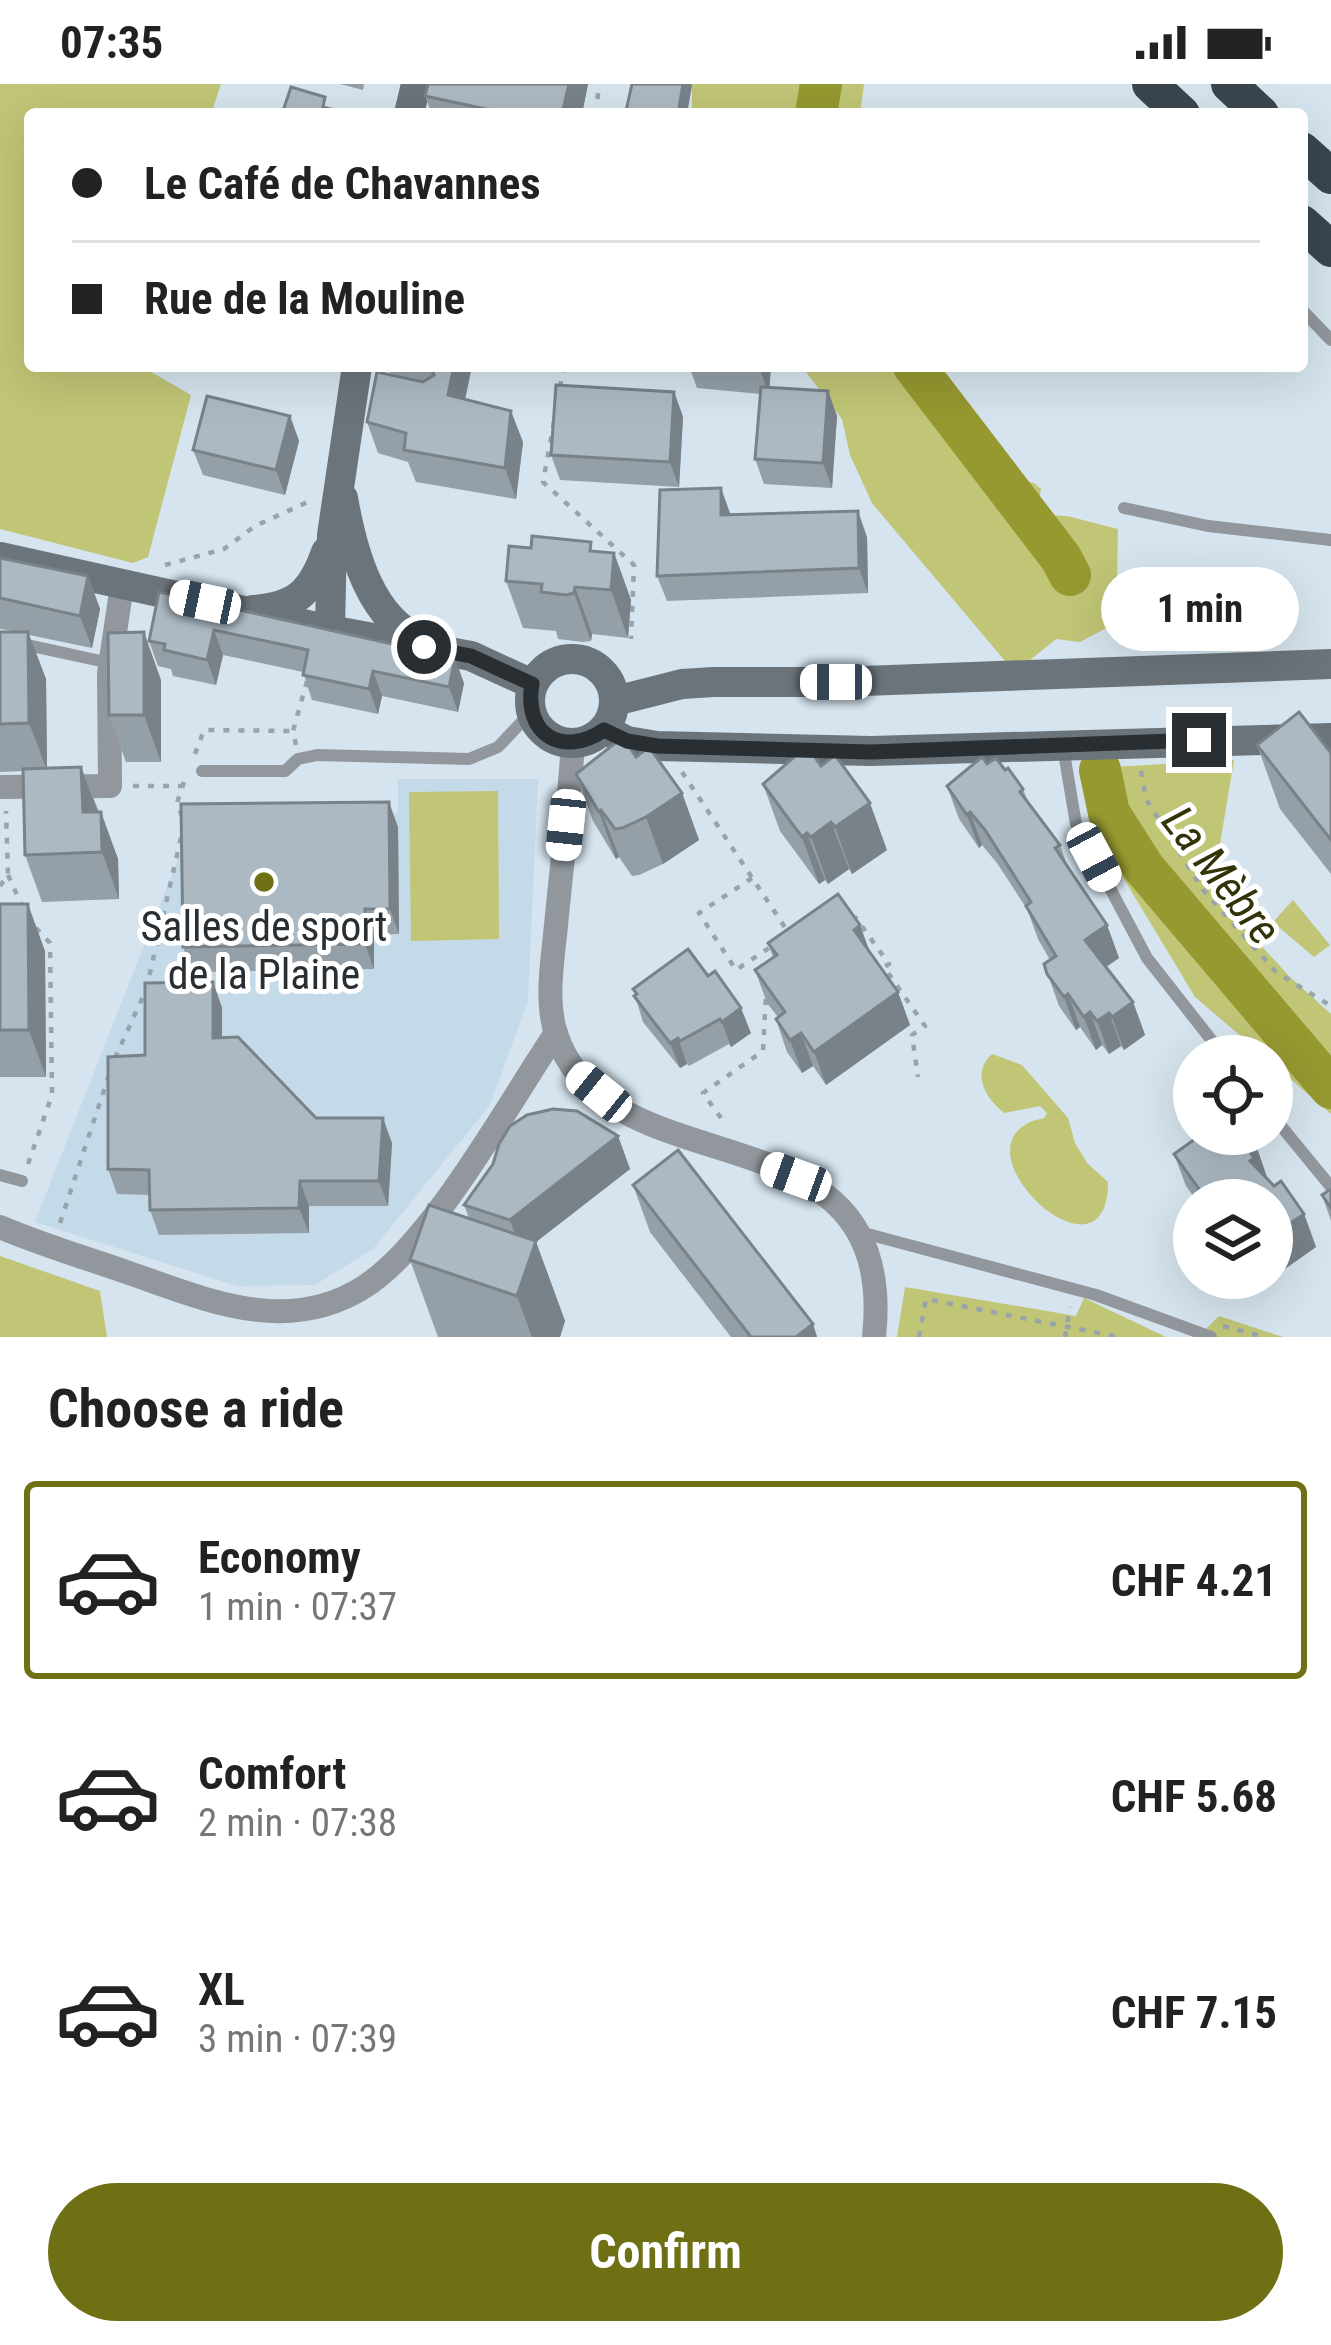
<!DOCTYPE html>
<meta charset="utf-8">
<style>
body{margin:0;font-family:"Roboto Condensed",sans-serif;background:#f6f6f6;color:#222;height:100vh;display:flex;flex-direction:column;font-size:45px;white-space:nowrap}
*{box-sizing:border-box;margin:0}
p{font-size:39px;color:#767676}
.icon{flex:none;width:66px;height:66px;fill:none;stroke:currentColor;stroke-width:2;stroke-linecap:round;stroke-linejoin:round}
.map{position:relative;height:1253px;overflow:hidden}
.panel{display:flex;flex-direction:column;background:#fff;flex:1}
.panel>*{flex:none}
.top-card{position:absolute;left:24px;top:24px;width:1284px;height:264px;border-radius:12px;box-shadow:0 12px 48px #0002;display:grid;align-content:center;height:264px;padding:0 48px;background:#fff}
.tools{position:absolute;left:1173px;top:951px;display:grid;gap:24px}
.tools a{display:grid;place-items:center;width:120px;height:120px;border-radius:50%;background:#fff;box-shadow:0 12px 48px #0002;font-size:60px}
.end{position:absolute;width:54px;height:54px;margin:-27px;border:15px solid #292e32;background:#fff;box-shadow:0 0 0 6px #fff}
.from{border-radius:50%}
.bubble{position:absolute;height:84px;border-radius:42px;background:#fff;box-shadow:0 12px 48px #0002;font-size:39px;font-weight:700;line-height:84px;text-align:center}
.car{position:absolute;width:36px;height:72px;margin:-36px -18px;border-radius:15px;box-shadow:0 0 9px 3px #0007;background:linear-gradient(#fff 24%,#345 0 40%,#fff 0 76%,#345 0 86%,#fff 0)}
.top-card b{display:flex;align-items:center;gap:42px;height:114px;font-size:45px}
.top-card b+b{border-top:3px solid #e0e0e0}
.top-card i{width:30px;height:30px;background:#222}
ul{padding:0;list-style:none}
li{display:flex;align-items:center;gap:36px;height:198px;margin:0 24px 18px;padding:0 24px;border:6px solid transparent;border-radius:12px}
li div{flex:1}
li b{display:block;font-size:45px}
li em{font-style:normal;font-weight:700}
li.current{border-color:#6e7013}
li>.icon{width:108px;height:108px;stroke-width:1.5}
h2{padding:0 48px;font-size:54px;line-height:144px}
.cta{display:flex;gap:24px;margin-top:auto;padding:24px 48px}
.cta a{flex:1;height:138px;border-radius:72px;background:#6e7013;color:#fff;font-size:48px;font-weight:700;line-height:138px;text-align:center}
.status{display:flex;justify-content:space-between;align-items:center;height:84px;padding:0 60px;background:#fff;direction:ltr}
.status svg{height:33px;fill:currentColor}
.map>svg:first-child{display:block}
.built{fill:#c5dae9}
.green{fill:#c1c576}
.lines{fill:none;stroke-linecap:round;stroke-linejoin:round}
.river{stroke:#969830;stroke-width:42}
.path{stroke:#98a4ac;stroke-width:4.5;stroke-dasharray:6 9;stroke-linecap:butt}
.lane{stroke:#91979c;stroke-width:12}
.street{stroke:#91979c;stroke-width:24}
.secondary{stroke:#6b747a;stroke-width:30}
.highway{stroke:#3a464e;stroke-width:36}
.wall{fill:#949fa8}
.shaded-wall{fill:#788288}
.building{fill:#acb9c3;stroke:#788288;stroke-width:3}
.route{stroke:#292e32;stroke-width:15}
.poi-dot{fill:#6e7013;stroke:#fff;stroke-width:4.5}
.labels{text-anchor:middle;stroke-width:10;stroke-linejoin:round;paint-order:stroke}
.poi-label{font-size:42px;fill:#292e32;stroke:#fff}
.water-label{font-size:45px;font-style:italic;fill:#323307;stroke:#fff}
</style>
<div class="status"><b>07:35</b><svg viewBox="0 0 49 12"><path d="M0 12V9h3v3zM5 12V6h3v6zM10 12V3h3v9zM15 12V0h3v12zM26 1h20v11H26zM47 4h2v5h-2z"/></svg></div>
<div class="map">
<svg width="1331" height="1253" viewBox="0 0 1331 1253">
<rect width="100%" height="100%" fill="#d5e4ee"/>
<!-- built -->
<polygon class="built" points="398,695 538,695 528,917 490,1021 373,1165 315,1201 237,1202 35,1138 195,732 398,730"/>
<!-- green -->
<g class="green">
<polygon points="0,0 221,0 211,30 30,30 30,282 141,282 191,311 148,473 133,479 0,445"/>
<polygon points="692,0 864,0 860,30 692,30"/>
<polygon points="805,282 928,282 929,295 964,339 982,337 1020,397 1034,399 1041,405 1036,431 1067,432 1118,445 1116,539 1080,558 1056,555 1024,581 1005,577 872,419 850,371 842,335 806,288"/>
<polygon points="1234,676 1212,808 1289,892 1331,930 1331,1030 1272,979 1272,972 1264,972 1195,913 1089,737 1083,689 1094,684"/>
<polygon points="498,707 499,855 411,857 409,708"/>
<polygon points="1293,816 1330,861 1314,873 1273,838"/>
<path d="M992,970L1022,981L1068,1034L1075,1059L1087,1079L1108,1098C1108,1215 940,1055 1044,1034L1047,1029L1040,1022L1004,1029C985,1013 971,990 992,970Z"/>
<polygon points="0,1172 100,1207 107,1253 0,1253"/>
<polygon points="905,1203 1076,1232 1084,1214 1166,1253 897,1253"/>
<polygon points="1219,1232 1283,1253 1211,1253 1203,1248"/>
</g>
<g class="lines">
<!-- river -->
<g class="river">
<polyline points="816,30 821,0"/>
<polyline points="914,282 1061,474 1070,491"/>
<polyline points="1100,686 1109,729 1144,784 1331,1004"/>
</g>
<!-- path -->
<g class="path">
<polyline points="596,30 599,0"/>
<polyline points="560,303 564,282"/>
<polyline points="554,338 543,398 634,481 631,555"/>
<polyline points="165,481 224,465 255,442 312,416"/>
<polyline points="296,661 293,647 307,597"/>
<polyline points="195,670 204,646 293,647"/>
<polyline points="1141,687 1146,715 1203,806 1276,888 1331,922"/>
<polyline points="682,688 788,848"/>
<polyline points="133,702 182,702"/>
<polyline points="182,732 177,719 186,692"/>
<polyline points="8,791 23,824"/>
<polyline points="752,794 699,829 736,886 772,862"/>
<polyline points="0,802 8,791 6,727"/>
<polyline points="852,837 856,834 889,880 884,883 925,942 912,951 918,993"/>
<polyline points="115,974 146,906 183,745"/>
<polyline points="721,1034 703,1009 763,967 766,910"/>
<polyline points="28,1080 52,1011 50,859 35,843"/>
<polyline points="60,1139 109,991"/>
<polyline points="1223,1242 1264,1253"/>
<polyline points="919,1253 926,1215 1119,1253"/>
<polyline points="1065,1253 1070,1223"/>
</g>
<!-- lane -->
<g class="lane">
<polyline points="1302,226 1331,256"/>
<polyline points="1124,424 1208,442 1331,456"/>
<polyline points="0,555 110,579"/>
<polyline points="1063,663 1076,740 1147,874 1224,972"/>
<polyline points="202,687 285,687 298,675 317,671 469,675 498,663 531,628"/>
<polyline points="1272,1031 1331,1103"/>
<polyline points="0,1091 22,1097"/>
<polyline points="860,1148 1096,1211 1211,1253"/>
</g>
<!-- street -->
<g class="street">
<path d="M573,659C569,720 562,780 556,841C553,875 545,916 556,950C610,1112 900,1013 874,1253"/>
<polyline points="0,703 110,702 109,589 122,501"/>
<path d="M0,1143C42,1161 86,1174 129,1189C207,1216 287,1252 364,1203C432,1160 509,1018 556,949"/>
</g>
<!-- secondary -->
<g class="secondary">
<polyline points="409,30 416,0"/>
<path d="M343,414C352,465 370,539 425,557"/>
<polyline points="0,473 330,546 471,572 532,600"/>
<path d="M253,526C296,523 312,508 326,468"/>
<polyline points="330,546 332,451 357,282"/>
<circle cx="572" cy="617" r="42"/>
<polyline points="615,617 682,600 713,598 836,598 1331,580"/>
<polyline points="604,645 627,657 657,662 871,667 1331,654"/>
</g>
<!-- highway -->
<g class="highway">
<polyline points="1150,0 1182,30"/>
<polyline points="1229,0 1261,30"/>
<polyline points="1302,66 1331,92"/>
<polyline points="1302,139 1331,165"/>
</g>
</g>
<!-- wall -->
<g class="wall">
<polygon points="340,0 364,0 363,6"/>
<polygon points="428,0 588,0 582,30 432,30 425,12"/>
<polygon points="387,282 472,282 465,316 523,358 516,415 416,398 408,378 378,369 367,338 391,291"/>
<polygon points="689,282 771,282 769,303 828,307 837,332 832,404 764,400 755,375 761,310 697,304"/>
<polygon points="674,308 683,333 679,403 560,396 551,371"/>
<polygon points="290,332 299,357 285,411 203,391 193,366"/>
<polygon points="730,431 867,453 868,509 667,517 657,492"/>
<polygon points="594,467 614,469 631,516 628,554 592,550 591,557 583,558 558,555 556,547 523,544 506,497"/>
<polygon points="0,474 88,492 100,525 92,564 29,551 46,595 47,685 81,683 118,775 119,815 42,818 25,771 23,687 0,688 0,548 18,548 0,545"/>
<polygon points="159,508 464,599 458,628 382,612 378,630 312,616 303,588 223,571 216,601 173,592 171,585 158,582 149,557"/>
<polygon points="161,596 161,678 126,678 109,631"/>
<polygon points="1257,661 1331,669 1331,790 1280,725"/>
<polygon points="636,673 682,709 699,756 663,780 639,791 632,792 619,773 616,775 593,737 576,690"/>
<polygon points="1005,686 1023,705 1028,718 1060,761 1067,781 1107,841 1119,874 1106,883 1133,918 1145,951 1124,966 1121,962 1109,970 1102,961 1096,966 1080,943 1076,946 1059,922 1044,880 1050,876 1038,855 1027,825 997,779 982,761 979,764 959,735 947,702"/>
<polygon points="763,700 887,766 852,790 849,785 828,800 825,796 819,800 780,747"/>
<polygon points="398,743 399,850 374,851 374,885 192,888 183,863"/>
<polygon points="0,820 45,867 46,993 0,993"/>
<polygon points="768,859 870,868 898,908 910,941 826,1001 813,982 802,989 787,968 776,935 778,933 767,919 755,886 773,873"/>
<polygon points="688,865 751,949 731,963 729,960 689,982 687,980 680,984 643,938 633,905"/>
<polygon points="213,898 222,924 222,954 316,1034 392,1059 388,1122 309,1122 309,1149 159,1151 150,1126 150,1111 117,1110 108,1085 145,971"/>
<polygon points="618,1052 630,1085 536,1158 565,1237 560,1253 438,1253 410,1176 469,1134 464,1121"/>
<polygon points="1257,1064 1268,1096 1304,1130 1316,1163 1272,1194 1272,1116 1196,1116 1186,1102 1174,1070"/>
<polygon points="633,1101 813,1240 817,1253 731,1253 650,1148"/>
<polygon points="1331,1105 1331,1137 1322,1111"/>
</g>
<!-- shaded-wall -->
<g class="shaded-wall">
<polygon points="569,0 588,0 582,30 562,30"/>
<polygon points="683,0 692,0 692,2 687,30 678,30"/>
<polygon points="454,282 472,282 459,343 448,311"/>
<polygon points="760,282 771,282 769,311 760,286"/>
<polygon points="828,307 837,332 832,404 823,379"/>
<polygon points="674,308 683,333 679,403 670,378"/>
<polygon points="511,327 523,358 516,415 505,384"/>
<polygon points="290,332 299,357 285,411 276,386"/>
<polygon points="721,404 730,429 731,456 721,431"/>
<polygon points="858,427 867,453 868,509 859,484"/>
<polygon points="614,469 631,516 628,554 611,506"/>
<polygon points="88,492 100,525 92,564 80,532"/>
<polygon points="575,503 592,550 591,557 574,509"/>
<polygon points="214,546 223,571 216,601 207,576"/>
<polygon points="28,548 46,595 47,686 29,639"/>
<polygon points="144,548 161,596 161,678 144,631"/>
<polygon points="455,574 464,599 458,628 449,603"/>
<polygon points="373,587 382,612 378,630 369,605"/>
<polygon points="81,683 99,731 83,728"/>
<polygon points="682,709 699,756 663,780 646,733"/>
<polygon points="389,718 398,743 399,850 390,825"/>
<polygon points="870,719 887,766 852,790 835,743"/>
<polygon points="601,726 619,773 616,775 599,728"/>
<polygon points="101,728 118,775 119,815 102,768"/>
<polygon points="970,728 982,761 979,764 967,731"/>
<polygon points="831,738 849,785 828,800 811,753"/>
<polygon points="807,749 825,796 819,800 802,753"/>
<polygon points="28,820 45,867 46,993 29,946"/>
<polygon points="365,825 374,851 374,885 365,860"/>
<polygon points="860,841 872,874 854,846"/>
<polygon points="1107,841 1119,874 1097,889 1085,856"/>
<polygon points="213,898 222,924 222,980 213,954"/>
<polygon points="898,908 910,941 826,1001 814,968"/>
<polygon points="1068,910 1080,943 1076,946 1064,913"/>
<polygon points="1133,918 1145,951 1124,966 1112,933"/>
<polygon points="741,924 751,949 731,963 722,938"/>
<polygon points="1090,928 1102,961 1096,966 1084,933"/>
<polygon points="1109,929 1121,962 1109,970 1097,937"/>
<polygon points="801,949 813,982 802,989 790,956"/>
<polygon points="678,954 687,980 680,984 670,959"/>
<polygon points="383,1034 392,1059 388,1122 379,1097"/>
<polygon points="618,1052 630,1085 536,1158 565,1237 560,1253 532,1253 517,1212 522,1169 510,1136"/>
<polygon points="1257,1064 1268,1097 1250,1077 1250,1068"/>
<polygon points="300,1097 309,1122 309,1149 299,1124"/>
<polygon points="1304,1130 1316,1163 1272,1194 1272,1152"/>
<polygon points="1254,1194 1271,1194 1258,1204"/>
<polygon points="813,1240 817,1253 796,1253"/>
</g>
<!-- building -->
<g class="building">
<polygon points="428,0 569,0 562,30 509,30 425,12"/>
<polygon points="632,0 683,0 678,30 640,30 626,27"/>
<polygon points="291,3 325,13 323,23 341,28 340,30 282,30"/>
<polygon points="431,282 454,282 448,311 511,327 505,384 404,366 406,349 367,338 377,288 423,298 434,291"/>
<polygon points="721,282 760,282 760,286"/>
<polygon points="556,301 674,308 670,378 551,371"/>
<polygon points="761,303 828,307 823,379 755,375"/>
<polygon points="207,312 290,332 276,386 193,366"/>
<polygon points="721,404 721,431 858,427 859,484 657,492 660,406"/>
<polygon points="532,452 591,458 590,467 614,469 611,506 575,503 574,509 566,511 541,508 542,500 506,497 509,462 531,464"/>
<polygon points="0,474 88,492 80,532 0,514"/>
<polygon points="159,508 455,574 449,603 373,587 369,605 303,591 308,566 214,546 207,576 164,566 165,560 149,557"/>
<polygon points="0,548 28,548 29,639 0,640"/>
<polygon points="144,548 144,631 109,631 108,549"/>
<polygon points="1299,628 1331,669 1331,756 1257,661"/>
<polygon points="623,653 636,673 649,663 682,709 646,733 622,744 615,745 601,726 599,728 576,690"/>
<polygon points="807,662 821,682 835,671 870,719 835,743 831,738 811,753 807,749 802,753 763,700"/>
<polygon points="982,673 987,680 996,674 1005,686 1008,684 1023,705 1020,708 1060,761 1055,764 1107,841 1085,856 1133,918 1112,933 1109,929 1097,937 1090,928 1084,933 1068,910 1064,913 1047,890 1044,880 1056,872 1026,822 1031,818 985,746 970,728 967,731 947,702"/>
<polygon points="81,683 83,728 101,728 102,768 25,771 23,685"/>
<polygon points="389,718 390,825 365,825 365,860 183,863 181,720"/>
<polygon points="838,810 860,841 854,846 898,908 814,968 801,949 790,956 776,935 785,928 755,886 777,871 768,859"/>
<polygon points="0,820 28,820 29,946 0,946"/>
<polygon points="688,865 708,892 715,887 741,924 722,938 720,935 680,957 678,954 670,959 634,912 637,910 633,905"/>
<polygon points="213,898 213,954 238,953 316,1034 383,1034 379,1097 300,1097 299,1124 150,1126 149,1086 108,1085 108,973 145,971 145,899"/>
<polygon points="553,1025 577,1027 618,1052 510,1136 464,1121 493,1080 499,1060 510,1042 527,1031"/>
<polygon points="1202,1050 1247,1050 1257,1064 1250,1068 1254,1074 1250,1077 1274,1102 1281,1097 1304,1130 1272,1152 1272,1116 1207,1116 1174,1070"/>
<polygon points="678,1066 813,1240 796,1253 751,1253 633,1101"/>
<polygon points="1331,1105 1331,1124 1322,1111"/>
<polygon points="429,1121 536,1157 517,1212 410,1176"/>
</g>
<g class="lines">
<!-- route -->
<path class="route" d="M424,563L471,572L532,600C523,651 563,674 604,646L627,657L657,662L871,668L1199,656"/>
</g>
<!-- markers -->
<circle class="poi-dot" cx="264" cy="798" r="12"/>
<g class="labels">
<!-- poi labels -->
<g class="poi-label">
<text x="264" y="857">Salles de sport<tspan x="264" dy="48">de la Plaine</tspan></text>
</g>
<!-- water labels -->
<g class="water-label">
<text transform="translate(1222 791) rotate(52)" y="16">La Mèbre</text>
</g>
</g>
</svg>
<div class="tools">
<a><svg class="icon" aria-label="locate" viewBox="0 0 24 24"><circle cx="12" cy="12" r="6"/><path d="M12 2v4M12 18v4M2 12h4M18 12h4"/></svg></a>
<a><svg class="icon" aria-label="layers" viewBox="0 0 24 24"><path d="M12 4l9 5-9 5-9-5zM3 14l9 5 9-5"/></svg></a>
</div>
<i class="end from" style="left:424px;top:563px"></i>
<i class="end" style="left:1199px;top:656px"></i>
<div class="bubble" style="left:1101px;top:483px;width:198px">1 min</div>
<i class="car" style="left:205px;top:518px;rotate:282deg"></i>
<i class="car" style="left:836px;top:598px;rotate:270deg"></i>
<i class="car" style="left:566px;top:741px;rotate:186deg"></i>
<i class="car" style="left:1094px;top:773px;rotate:152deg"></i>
<i class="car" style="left:599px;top:1008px;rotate:309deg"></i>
<i class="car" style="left:796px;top:1093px;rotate:290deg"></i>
<div class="top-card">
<b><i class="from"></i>Le Café de Chavannes</b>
<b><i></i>Rue de la Mouline</b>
</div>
</div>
<section class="panel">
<h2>Choose a ride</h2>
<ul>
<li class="current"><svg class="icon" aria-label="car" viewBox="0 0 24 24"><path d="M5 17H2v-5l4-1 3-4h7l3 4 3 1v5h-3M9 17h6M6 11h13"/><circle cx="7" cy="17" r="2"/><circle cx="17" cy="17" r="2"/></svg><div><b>Economy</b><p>1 min · 07:37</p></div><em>CHF 4.21</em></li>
<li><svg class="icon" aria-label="car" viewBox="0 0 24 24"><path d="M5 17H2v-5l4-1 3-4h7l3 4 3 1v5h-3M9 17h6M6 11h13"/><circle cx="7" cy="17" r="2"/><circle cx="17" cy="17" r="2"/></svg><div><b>Comfort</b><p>2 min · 07:38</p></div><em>CHF 5.68</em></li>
<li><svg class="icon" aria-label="car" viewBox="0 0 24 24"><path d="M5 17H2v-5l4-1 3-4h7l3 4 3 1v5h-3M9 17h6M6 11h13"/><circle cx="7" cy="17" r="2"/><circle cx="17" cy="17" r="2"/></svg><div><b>XL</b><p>3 min · 07:39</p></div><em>CHF 7.15</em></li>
</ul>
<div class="cta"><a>Confirm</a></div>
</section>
